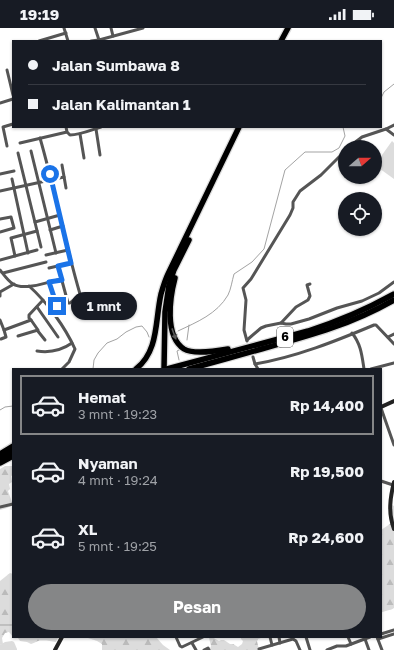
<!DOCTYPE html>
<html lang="id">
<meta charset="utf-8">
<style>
body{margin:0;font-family:"Golos Text",sans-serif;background:#20242c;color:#f1f3f6;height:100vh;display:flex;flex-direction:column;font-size:15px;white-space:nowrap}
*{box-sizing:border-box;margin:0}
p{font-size:13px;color:#9ea1a6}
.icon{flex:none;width:22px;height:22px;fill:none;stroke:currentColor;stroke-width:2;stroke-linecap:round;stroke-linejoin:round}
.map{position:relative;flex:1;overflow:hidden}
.side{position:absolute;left:12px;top:340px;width:370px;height:270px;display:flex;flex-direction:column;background:#171b24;border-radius:0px;box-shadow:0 1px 3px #0004}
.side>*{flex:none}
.banner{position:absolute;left:12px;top:12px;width:370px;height:88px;border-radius:0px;box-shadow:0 1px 3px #0004;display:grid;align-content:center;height:88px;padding:0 16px;background:#171b24}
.needle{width:26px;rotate:70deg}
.controls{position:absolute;left:338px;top:112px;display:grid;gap:8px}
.controls a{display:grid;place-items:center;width:44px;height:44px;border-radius:50%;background:#171b24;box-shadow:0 1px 3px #0004;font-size:20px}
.end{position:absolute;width:18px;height:18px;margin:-9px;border:5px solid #1a73e8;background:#fff;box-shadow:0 0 0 2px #fff}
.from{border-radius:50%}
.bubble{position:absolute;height:28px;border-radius:14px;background:#171b24;box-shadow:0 1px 3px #0004;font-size:13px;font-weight:700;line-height:28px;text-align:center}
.banner b{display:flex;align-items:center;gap:14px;height:38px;font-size:15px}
.banner b+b{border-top:1px solid #363941}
.banner i{width:10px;height:10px;background:#f1f3f6}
ul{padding:7px 0 0;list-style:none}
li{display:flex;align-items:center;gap:12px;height:60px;margin:0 8px 6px;padding:0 8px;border:2px solid transparent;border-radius:0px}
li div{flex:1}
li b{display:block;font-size:15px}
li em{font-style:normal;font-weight:700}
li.on{border-color:#858687}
li>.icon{width:36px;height:36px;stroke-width:1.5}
.primary-button{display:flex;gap:8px;margin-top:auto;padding:8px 16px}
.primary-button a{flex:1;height:46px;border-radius:24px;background:#858687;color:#fff;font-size:16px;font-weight:700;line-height:46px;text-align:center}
.status{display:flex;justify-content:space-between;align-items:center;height:28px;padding:0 20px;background:#171b24;direction:ltr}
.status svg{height:11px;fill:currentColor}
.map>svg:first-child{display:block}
.green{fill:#dcdcdc}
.forest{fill:url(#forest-firs)}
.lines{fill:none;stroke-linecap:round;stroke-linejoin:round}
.stream{stroke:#a3a3a3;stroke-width:1}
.highway-casing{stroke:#dbdbdb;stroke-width:8}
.street{stroke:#555;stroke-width:3}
.secondary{stroke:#222;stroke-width:4}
.highway{stroke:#000;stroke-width:5.5}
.oneway{fill:#595959}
.route{stroke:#1a73e8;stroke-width:5}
.labels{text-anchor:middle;stroke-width:4;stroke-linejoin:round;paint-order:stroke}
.shield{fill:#fff;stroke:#4c4c4c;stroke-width:1}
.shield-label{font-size:12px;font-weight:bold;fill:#000}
</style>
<div class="status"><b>19:19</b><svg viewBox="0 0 49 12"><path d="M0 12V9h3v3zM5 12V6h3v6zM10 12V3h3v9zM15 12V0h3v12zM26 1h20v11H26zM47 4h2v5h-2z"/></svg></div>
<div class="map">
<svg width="394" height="622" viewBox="0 0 394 622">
<defs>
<pattern id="forest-firs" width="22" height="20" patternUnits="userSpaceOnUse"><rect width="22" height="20" fill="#dcdcdc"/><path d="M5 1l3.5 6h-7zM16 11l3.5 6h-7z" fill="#bbb"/></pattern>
</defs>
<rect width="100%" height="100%" fill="#fff"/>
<!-- green -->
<g class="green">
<polygon points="392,113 394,115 394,151 376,138 377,134"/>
<polygon points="12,613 14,614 17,621 17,622 0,622 0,617 5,614"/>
</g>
<!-- forest -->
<g class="forest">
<polygon points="5,438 13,438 13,447 11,448 12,454 9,456 10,461 8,463 13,477 7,480 0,482 0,441"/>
<path d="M392,477L394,478V580C390,583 385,582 381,585V502L393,494L392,485Z"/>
<path d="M10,545L13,546V609H55L58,610L56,614C50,613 43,612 38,613C36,614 34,615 31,616L27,614L20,613L18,610L13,609L9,604L5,605L2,610L3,616L0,617V553Z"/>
<polygon points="85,609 156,609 163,617 170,622 102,622 102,616 97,613"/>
<polygon points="212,609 219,613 221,612 224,612 230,616 233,616 238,619 242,616 243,613 241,611 241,609 261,610 258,611 257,613 259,622 209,622 210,621 211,618 209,610"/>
</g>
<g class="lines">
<!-- stream -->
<g class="stream">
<polyline points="381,70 384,64 394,56"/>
<path d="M178,303C197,294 217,286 228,267C231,261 232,253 234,246L252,234L264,221L285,142L305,124H332L339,120L345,108L343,99"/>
<polyline points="187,312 189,297"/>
<polyline points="179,322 177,323 179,332"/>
<polyline points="93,341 94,332 98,325 107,315 117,311 126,304 136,299 142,298 147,304 149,309"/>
<polyline points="0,382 5,379 13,378"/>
<polyline points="0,597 13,597"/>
</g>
<defs>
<g id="highway">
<polyline points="281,13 288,0"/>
<path d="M175,250C170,269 164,308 184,321C194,327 217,323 228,321"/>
<path d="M136,341C159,323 155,292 161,266C163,259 165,252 168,246L239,99"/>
<polyline points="164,341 165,284 169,257 174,242 189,212"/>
<path d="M167,341L308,303C340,293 365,282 394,266"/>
<path d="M189,341C214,334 240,327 265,320C312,307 352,296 394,272"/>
<polyline points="0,426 13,418"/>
<polyline points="0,430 13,423"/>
<polyline points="0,435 13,428"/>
</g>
</defs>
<!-- highway casing -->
<use href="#highway" class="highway-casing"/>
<!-- street -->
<g class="street">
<polyline points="64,0 68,13"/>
<polyline points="111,0 113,8"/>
<polyline points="99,12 143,0"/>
<polyline points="39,13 66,5"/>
<polyline points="91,13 99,12 95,0"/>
<polyline points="7,42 13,67"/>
<polyline points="0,75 13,71"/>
<path d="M66,99L67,104L70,107C80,107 91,102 101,99"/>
<polyline points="96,101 100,127"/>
<polyline points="386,101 394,107"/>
<polyline points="80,106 84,130"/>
<path d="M40,110C55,162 65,215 80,266L70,275H68L58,238"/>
<polyline points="20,115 67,104"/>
<polyline points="7,118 3,99 13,96"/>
<polyline points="349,119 362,109 386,101 394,97"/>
<polyline points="31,123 56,225"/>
<polyline points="18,125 41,219"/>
<polyline points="62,137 66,160"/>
<polyline points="0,146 14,143"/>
<polyline points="12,151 28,225"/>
<polyline points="0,163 64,149"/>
<polyline points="0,191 11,189 14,200 0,204"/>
<polyline points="35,194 60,187"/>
<polyline points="50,202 63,198"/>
<polyline points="46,227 68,222"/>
<polyline points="15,228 11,210 37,203"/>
<polyline points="0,232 37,222"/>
<polyline points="49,240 71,235"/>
<path d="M0,242C4,247 8,253 13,256C24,263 49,254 61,251"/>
<polyline points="3,245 46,234"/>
<polyline points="49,254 57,278"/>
<path d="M29,258C47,274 65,299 75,321L69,334L62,341"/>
<polyline points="0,268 0,264 14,256"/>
<polyline points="37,279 58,309"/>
<polyline points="0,292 4,302 31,292 29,290 29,287 43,272"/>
<polyline points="281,295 296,279 308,272 310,268 307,257 310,256"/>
<polyline points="37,302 45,312"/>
<path d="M352,305C361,316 362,328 364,341"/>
<polyline points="18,308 38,302 31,292"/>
<polyline points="388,309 394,306"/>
<polyline points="1,311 6,309 4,302"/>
<polyline points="247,312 261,300 266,298 281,295 286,296 291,296 309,291 337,280 362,273 379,265 394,254"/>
<polyline points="247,313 244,302 246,272 243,260 251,251 290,187 293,180 293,174 300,163 321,147 345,123"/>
<path d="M37,323C50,325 62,322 72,315"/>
<polyline points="253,329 255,336 258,341"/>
<path d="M255,336C296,329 336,313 374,297H376L394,316"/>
<polyline points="371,341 394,335"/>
<polyline points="381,380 394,417"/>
<polyline points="381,453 393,457"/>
<polyline points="0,479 13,476"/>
<polyline points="381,606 394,602"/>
<polyline points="176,609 180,618 182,619 203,609"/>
<polyline points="270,609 272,617"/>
<polyline points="279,609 280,615"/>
<polyline points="306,609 310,622"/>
<polyline points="348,609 351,616"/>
<polyline points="377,609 382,622"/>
<polyline points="365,611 369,622"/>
<polyline points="378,611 394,606"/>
<polyline points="192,615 196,622"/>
<polyline points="259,621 293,611 296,613 300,622"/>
<polyline points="204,622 208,620 209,622"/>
<polyline points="327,622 337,618 346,618 370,609"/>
</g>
<!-- secondary -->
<g class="secondary">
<polyline points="381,379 394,373"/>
<path d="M394,454C390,470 388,485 394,501"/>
<polyline points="55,622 62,609"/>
</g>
<!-- highway -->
<use href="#highway" class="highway"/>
</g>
<!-- one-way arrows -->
<defs><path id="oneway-solid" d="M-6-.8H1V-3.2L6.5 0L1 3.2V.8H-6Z"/></defs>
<use class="oneway" href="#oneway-solid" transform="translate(174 306) rotate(70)"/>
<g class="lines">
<!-- route -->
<polyline class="route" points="50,146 71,235 58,238 62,252 49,254 57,278"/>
</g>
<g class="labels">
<!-- shield labels -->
<rect class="shield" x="277" y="299" width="16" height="20" rx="3"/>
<g class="shield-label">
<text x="285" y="313">6</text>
</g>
</g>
</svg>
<div class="controls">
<a><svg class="needle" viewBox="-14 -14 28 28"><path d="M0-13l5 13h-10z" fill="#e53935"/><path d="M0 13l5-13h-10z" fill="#9ea1a6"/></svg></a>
<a><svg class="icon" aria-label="locate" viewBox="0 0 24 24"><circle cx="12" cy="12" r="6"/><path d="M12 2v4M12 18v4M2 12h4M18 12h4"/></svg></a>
</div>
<i class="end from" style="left:50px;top:146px"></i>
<i class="end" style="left:57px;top:278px"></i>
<div class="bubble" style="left:71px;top:264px;width:66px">1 mnt</div>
<div class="banner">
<b><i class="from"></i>Jalan Sumbawa 8</b>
<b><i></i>Jalan Kalimantan 1</b>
</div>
<section class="side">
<ul>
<li class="on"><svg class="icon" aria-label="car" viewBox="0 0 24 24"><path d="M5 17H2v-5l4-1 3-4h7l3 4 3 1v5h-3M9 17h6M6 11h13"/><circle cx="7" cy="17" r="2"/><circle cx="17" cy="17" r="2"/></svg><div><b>Hemat</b><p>3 mnt · 19:23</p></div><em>Rp 14,400</em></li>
<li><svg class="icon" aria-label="car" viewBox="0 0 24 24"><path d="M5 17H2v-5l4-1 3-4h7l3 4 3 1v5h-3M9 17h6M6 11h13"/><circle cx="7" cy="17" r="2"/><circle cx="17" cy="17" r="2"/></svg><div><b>Nyaman</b><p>4 mnt · 19:24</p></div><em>Rp 19,500</em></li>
<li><svg class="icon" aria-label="car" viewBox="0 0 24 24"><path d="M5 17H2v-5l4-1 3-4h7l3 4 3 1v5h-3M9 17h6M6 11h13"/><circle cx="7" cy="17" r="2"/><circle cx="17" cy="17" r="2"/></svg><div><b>XL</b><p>5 mnt · 19:25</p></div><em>Rp 24,600</em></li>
</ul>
<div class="primary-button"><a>Pesan</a></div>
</section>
</div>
